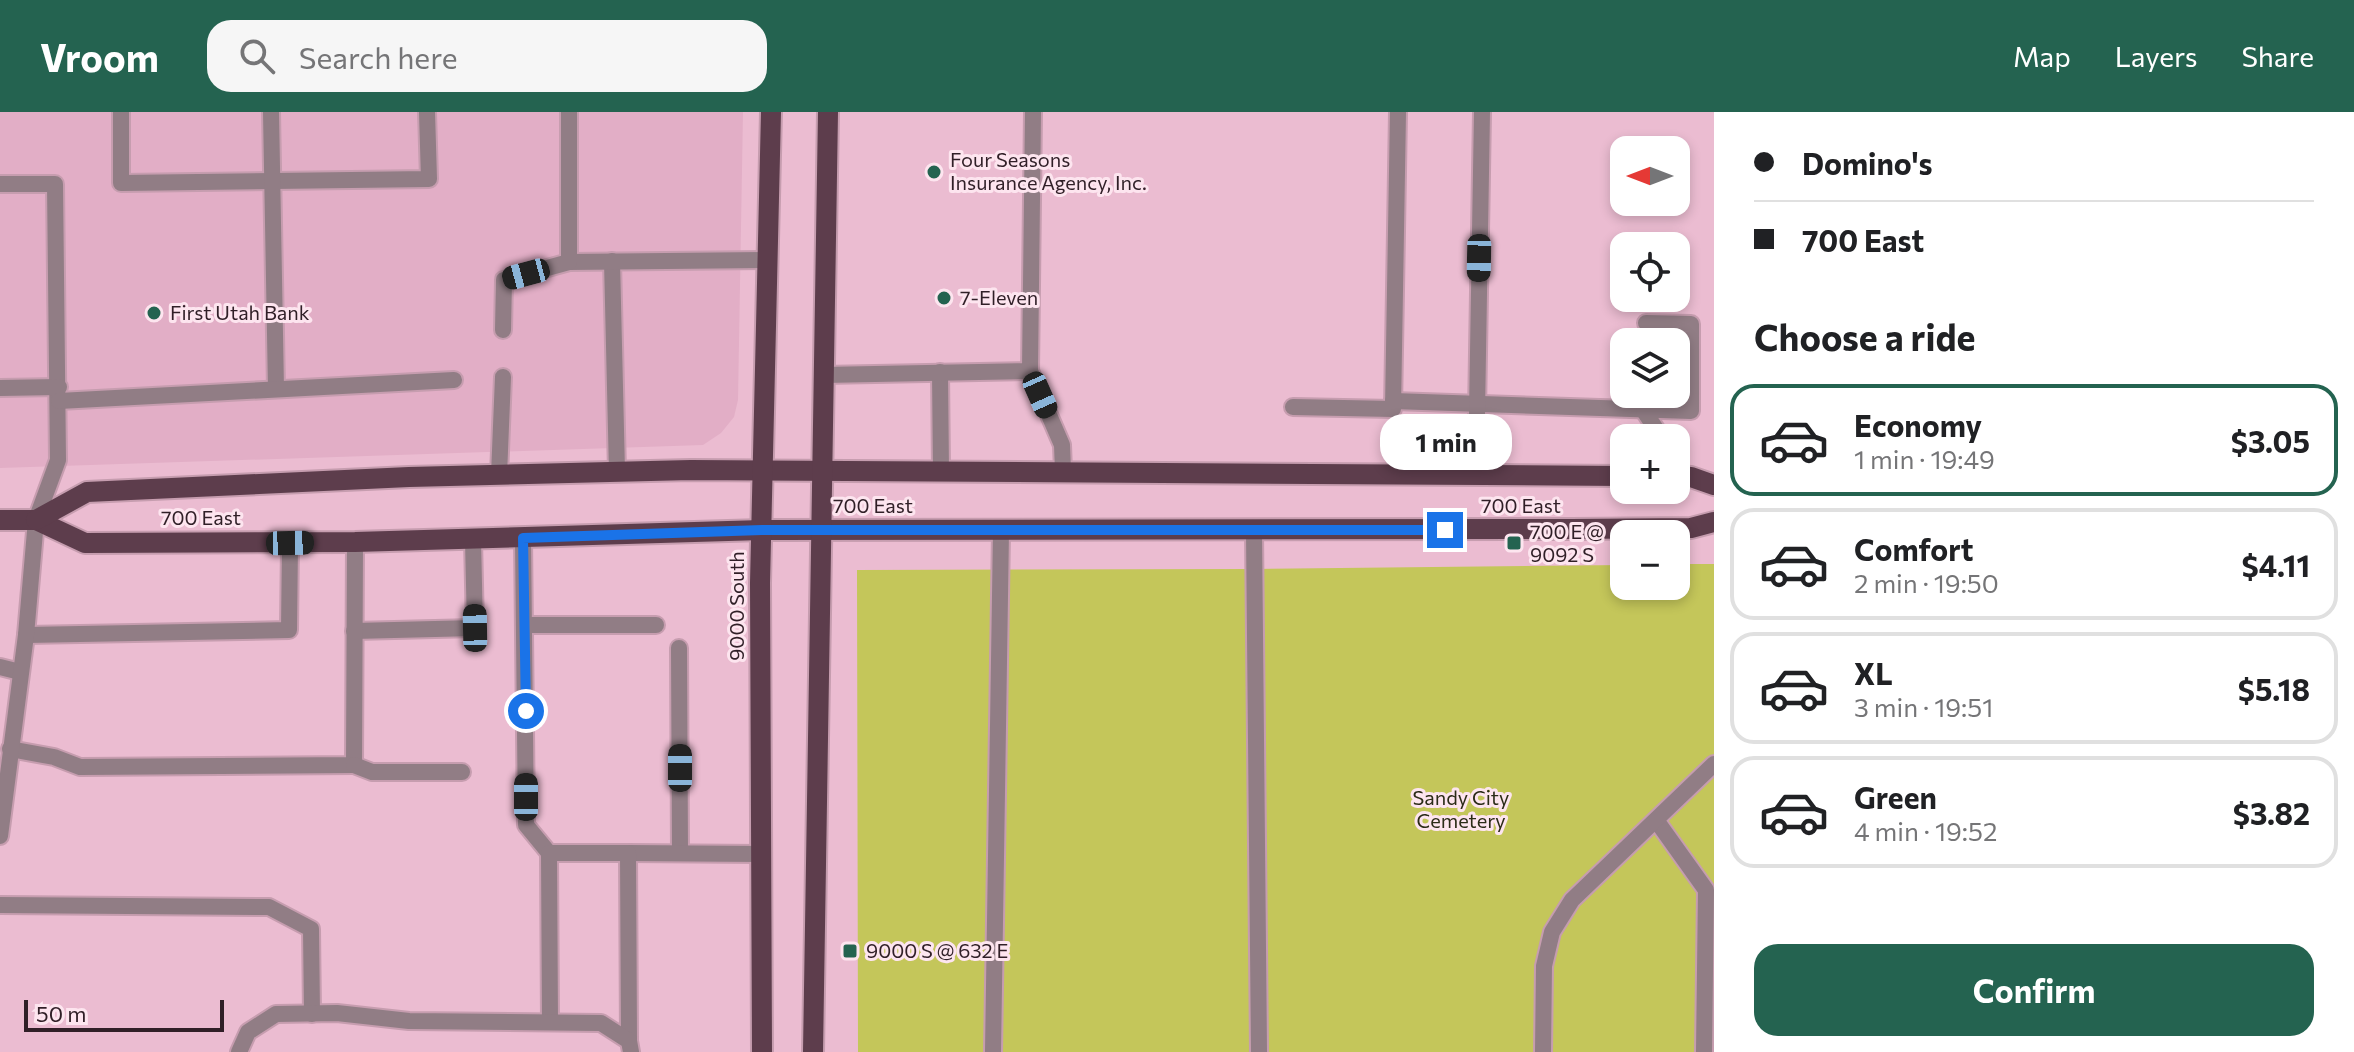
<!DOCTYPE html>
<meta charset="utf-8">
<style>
body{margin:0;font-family:Commissioner,sans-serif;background:#f6f6f6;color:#202124;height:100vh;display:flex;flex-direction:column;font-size:30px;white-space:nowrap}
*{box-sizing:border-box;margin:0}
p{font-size:26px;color:#757577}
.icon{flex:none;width:44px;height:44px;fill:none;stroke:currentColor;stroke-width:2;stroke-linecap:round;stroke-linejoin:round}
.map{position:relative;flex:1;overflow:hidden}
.details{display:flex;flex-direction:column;background:#fff;width:640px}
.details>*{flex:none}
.hud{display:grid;align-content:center;height:176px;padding:0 40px;background:#fff}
.needle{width:52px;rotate:270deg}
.fabs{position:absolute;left:1610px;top:24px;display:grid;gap:16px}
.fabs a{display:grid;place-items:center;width:80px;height:80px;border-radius:16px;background:#fff;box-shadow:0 4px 12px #0003;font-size:40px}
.scale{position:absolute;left:24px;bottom:20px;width:200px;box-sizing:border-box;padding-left:8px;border:4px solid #301f27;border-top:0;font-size:22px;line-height:28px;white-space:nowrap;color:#301f27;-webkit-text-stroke:6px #fde5ef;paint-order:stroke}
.end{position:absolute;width:36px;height:36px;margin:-18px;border:10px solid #1a73e8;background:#fff;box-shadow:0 0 0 4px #fff}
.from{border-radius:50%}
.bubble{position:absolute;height:56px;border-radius:24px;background:#fff;box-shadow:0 4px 12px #0003;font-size:26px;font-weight:700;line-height:56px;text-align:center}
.car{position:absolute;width:24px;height:48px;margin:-24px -12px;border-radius:10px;box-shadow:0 0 6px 2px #0007;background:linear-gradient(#222 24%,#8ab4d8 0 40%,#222 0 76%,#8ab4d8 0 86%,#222 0)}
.hud b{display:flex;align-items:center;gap:28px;height:76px;font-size:30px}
.hud b+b{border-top:2px solid #e0e0e0}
.hud i{width:20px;height:20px;background:#202124}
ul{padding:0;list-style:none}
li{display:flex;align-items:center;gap:24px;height:112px;margin:0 16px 12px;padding:0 24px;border:4px solid #e0e0e0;border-radius:24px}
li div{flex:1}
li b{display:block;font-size:30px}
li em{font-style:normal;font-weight:700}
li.selected{border-color:#246350}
li>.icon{width:72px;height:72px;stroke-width:1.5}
h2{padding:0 40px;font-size:36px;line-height:96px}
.cta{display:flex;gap:16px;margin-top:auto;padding:16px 40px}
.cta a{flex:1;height:92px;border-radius:24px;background:#246350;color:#fff;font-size:32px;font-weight:700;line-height:92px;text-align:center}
header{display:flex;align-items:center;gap:48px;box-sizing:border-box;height:112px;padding:0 40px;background:#246350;color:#fff}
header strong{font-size:38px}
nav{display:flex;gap:44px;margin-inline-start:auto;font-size:28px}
.search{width:560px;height:72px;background:#f6f6f6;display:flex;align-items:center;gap:20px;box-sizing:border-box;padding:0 28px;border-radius:24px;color:#757577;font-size:30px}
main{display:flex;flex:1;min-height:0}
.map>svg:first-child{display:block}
.built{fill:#e2aec6}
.green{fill:#c4c65a}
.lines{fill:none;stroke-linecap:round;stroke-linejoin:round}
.service-casing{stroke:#c69daf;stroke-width:20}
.minor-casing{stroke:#c69daf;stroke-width:20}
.primary-casing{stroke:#c69daf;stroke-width:24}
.service{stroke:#917d85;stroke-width:16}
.minor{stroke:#917d85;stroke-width:16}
.primary{stroke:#5d3d4c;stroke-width:20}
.route{stroke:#1a73e8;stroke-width:10}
.poi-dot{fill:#246350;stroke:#fde5ef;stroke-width:3}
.labels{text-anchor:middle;stroke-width:6;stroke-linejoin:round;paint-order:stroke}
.poi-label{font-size:20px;fill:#301f27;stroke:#fde5ef;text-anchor:start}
.street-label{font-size:20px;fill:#301f27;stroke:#fde5ef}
.park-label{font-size:20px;fill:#2b2b17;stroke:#fde5ef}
</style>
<header>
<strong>Vroom</strong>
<div class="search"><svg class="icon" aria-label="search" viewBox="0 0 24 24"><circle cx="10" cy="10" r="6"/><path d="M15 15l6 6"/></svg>Search here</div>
<nav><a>Map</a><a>Layers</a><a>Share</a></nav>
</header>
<main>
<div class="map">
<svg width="1714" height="940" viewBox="0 0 1714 940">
<rect width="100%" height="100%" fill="#ebbcd1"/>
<!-- built -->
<polygon class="built" points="0,0 743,0 738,288 734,305 721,321 703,333 0,356"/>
<!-- green -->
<polygon class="green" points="1676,452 1714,452 1714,940 858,940 857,458 1255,457 1624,453 1624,474 1676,474"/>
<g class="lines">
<defs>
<g id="service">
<polyline points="121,0 121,71 429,67 427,0"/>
<polyline points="271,0 276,277"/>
<polyline points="0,72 55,72 58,348 36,408"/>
<polyline points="612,149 617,360"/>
<polyline points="569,150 767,148"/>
<polyline points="503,218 504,168 569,150 569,0"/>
<polyline points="1030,259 1062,333 1063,359"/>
<polyline points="940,260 941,360"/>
<polyline points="823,263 1030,259 1033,0"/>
<polyline points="0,276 59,275"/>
<polyline points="59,289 454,268"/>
<polyline points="1393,289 1691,299 1691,212 1646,211"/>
<polyline points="1293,295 1393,297 1398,0"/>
<polyline points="1644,299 1662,326"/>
<polyline points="499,363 503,265"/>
<polyline points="1254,419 1259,940"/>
<polyline points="523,426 526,713 549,741"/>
<polyline points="525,513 656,513"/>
<polyline points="354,519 475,516 473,428"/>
<polyline points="26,523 289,518 290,431"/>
<polyline points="679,536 680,741"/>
<polyline points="0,555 20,560"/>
<polyline points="10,637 54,645 80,655 354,653 355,430"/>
<polyline points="354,653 372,660 462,660"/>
<polyline points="1656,708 1706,778 1704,940"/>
<polyline points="628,741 761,742"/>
<polyline points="0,793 269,795 311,817 312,902"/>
<polyline points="550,910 549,741 628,741 629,929"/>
<polyline points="239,940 248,920 276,902 337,901 409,909 601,911 629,929 631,940"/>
<polyline points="993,940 1001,419"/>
<polyline points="1543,940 1544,854 1552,820 1572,788 1714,652"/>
</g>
<g id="minor">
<polyline points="1476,361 1482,0"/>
<polyline points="0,724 26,523 36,408"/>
</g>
<g id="primary">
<polyline points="1676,364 1691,365 1714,373"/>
<polyline points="0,408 36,408 85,431 355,430 762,418 1572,417 1691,416 1714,410"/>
<polyline points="36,408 87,380 409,365 691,358 1624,364"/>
<polyline points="762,940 760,471 771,0"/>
<polyline points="813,940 828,0"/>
</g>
</defs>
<!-- service casing -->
<use href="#service" class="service-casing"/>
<!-- minor casing -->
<use href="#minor" class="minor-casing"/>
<!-- primary casing -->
<use href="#primary" class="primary-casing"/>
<!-- service -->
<use href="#service" class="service"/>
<!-- minor -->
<use href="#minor" class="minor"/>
<!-- primary -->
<use href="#primary" class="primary"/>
</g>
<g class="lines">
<!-- route -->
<polyline class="route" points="526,599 523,426 762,418 1445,418"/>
</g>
<!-- markers -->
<g class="poi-dot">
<circle cx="934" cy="60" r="8"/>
<circle cx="944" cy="186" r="8"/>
<circle cx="154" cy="201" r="8"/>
<rect x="1506" y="423" width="16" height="16" rx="4"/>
<rect x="842" y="831" width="16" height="16" rx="4"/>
</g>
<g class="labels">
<!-- poi labels -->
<g class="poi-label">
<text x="950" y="55">Four Seasons<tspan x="950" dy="23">Insurance Agency, Inc.</tspan></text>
<text x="960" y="193">7-Eleven</text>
<text x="170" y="208">First Utah Bank</text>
<text x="1530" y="427">700 E @<tspan x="1530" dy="23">9092 S</tspan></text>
<text x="866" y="846">9000 S @ 632 E</text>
</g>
<!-- street labels -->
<g class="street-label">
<text x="873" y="401">700 East</text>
<text x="1521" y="401">700 East</text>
<text x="201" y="413">700 East</text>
<text transform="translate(737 494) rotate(-90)" y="7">9000 South</text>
</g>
<!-- park labels -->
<g class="park-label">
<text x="1461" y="693">Sandy City<tspan x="1461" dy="23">Cemetery</tspan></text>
</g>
</g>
</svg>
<div class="fabs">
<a><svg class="needle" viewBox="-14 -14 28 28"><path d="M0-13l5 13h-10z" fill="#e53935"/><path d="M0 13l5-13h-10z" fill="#757577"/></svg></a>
<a><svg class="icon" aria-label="locate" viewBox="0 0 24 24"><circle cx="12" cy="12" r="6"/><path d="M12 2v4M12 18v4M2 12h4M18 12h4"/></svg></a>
<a><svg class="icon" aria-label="layers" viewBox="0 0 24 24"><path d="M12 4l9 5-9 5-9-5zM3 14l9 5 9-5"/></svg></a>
<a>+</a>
<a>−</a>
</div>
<div class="scale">50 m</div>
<i class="end from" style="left:526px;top:599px"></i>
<i class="end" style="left:1445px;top:418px"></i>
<div class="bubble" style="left:1380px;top:302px;width:132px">1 min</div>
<i class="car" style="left:1479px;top:146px;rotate:181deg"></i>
<i class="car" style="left:526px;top:162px;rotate:255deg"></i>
<i class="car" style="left:1040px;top:283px;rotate:156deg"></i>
<i class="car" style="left:290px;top:431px;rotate:89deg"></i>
<i class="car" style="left:475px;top:516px;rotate:359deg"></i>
<i class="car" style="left:680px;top:656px;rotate:0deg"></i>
<i class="car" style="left:526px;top:685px;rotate:0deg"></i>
</div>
<section class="details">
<div class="hud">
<b><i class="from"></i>Domino's</b>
<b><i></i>700 East</b>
</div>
<h2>Choose a ride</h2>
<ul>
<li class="selected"><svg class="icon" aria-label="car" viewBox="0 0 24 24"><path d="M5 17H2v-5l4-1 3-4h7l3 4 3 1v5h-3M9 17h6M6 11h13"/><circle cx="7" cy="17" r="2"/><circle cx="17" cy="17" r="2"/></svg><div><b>Economy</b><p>1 min · 19:49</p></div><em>$3.05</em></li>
<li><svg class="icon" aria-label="car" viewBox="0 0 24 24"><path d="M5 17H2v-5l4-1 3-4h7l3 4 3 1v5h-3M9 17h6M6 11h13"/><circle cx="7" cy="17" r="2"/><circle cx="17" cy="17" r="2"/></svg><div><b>Comfort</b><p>2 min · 19:50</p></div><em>$4.11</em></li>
<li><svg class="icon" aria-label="car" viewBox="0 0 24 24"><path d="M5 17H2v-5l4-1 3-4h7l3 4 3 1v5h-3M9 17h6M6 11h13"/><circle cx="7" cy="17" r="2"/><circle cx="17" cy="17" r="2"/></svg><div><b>XL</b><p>3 min · 19:51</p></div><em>$5.18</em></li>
<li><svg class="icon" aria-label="car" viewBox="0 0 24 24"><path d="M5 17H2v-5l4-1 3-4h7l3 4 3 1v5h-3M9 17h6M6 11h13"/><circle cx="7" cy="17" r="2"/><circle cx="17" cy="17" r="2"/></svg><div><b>Green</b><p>4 min · 19:52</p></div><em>$3.82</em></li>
</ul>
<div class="cta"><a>Confirm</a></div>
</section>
</main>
